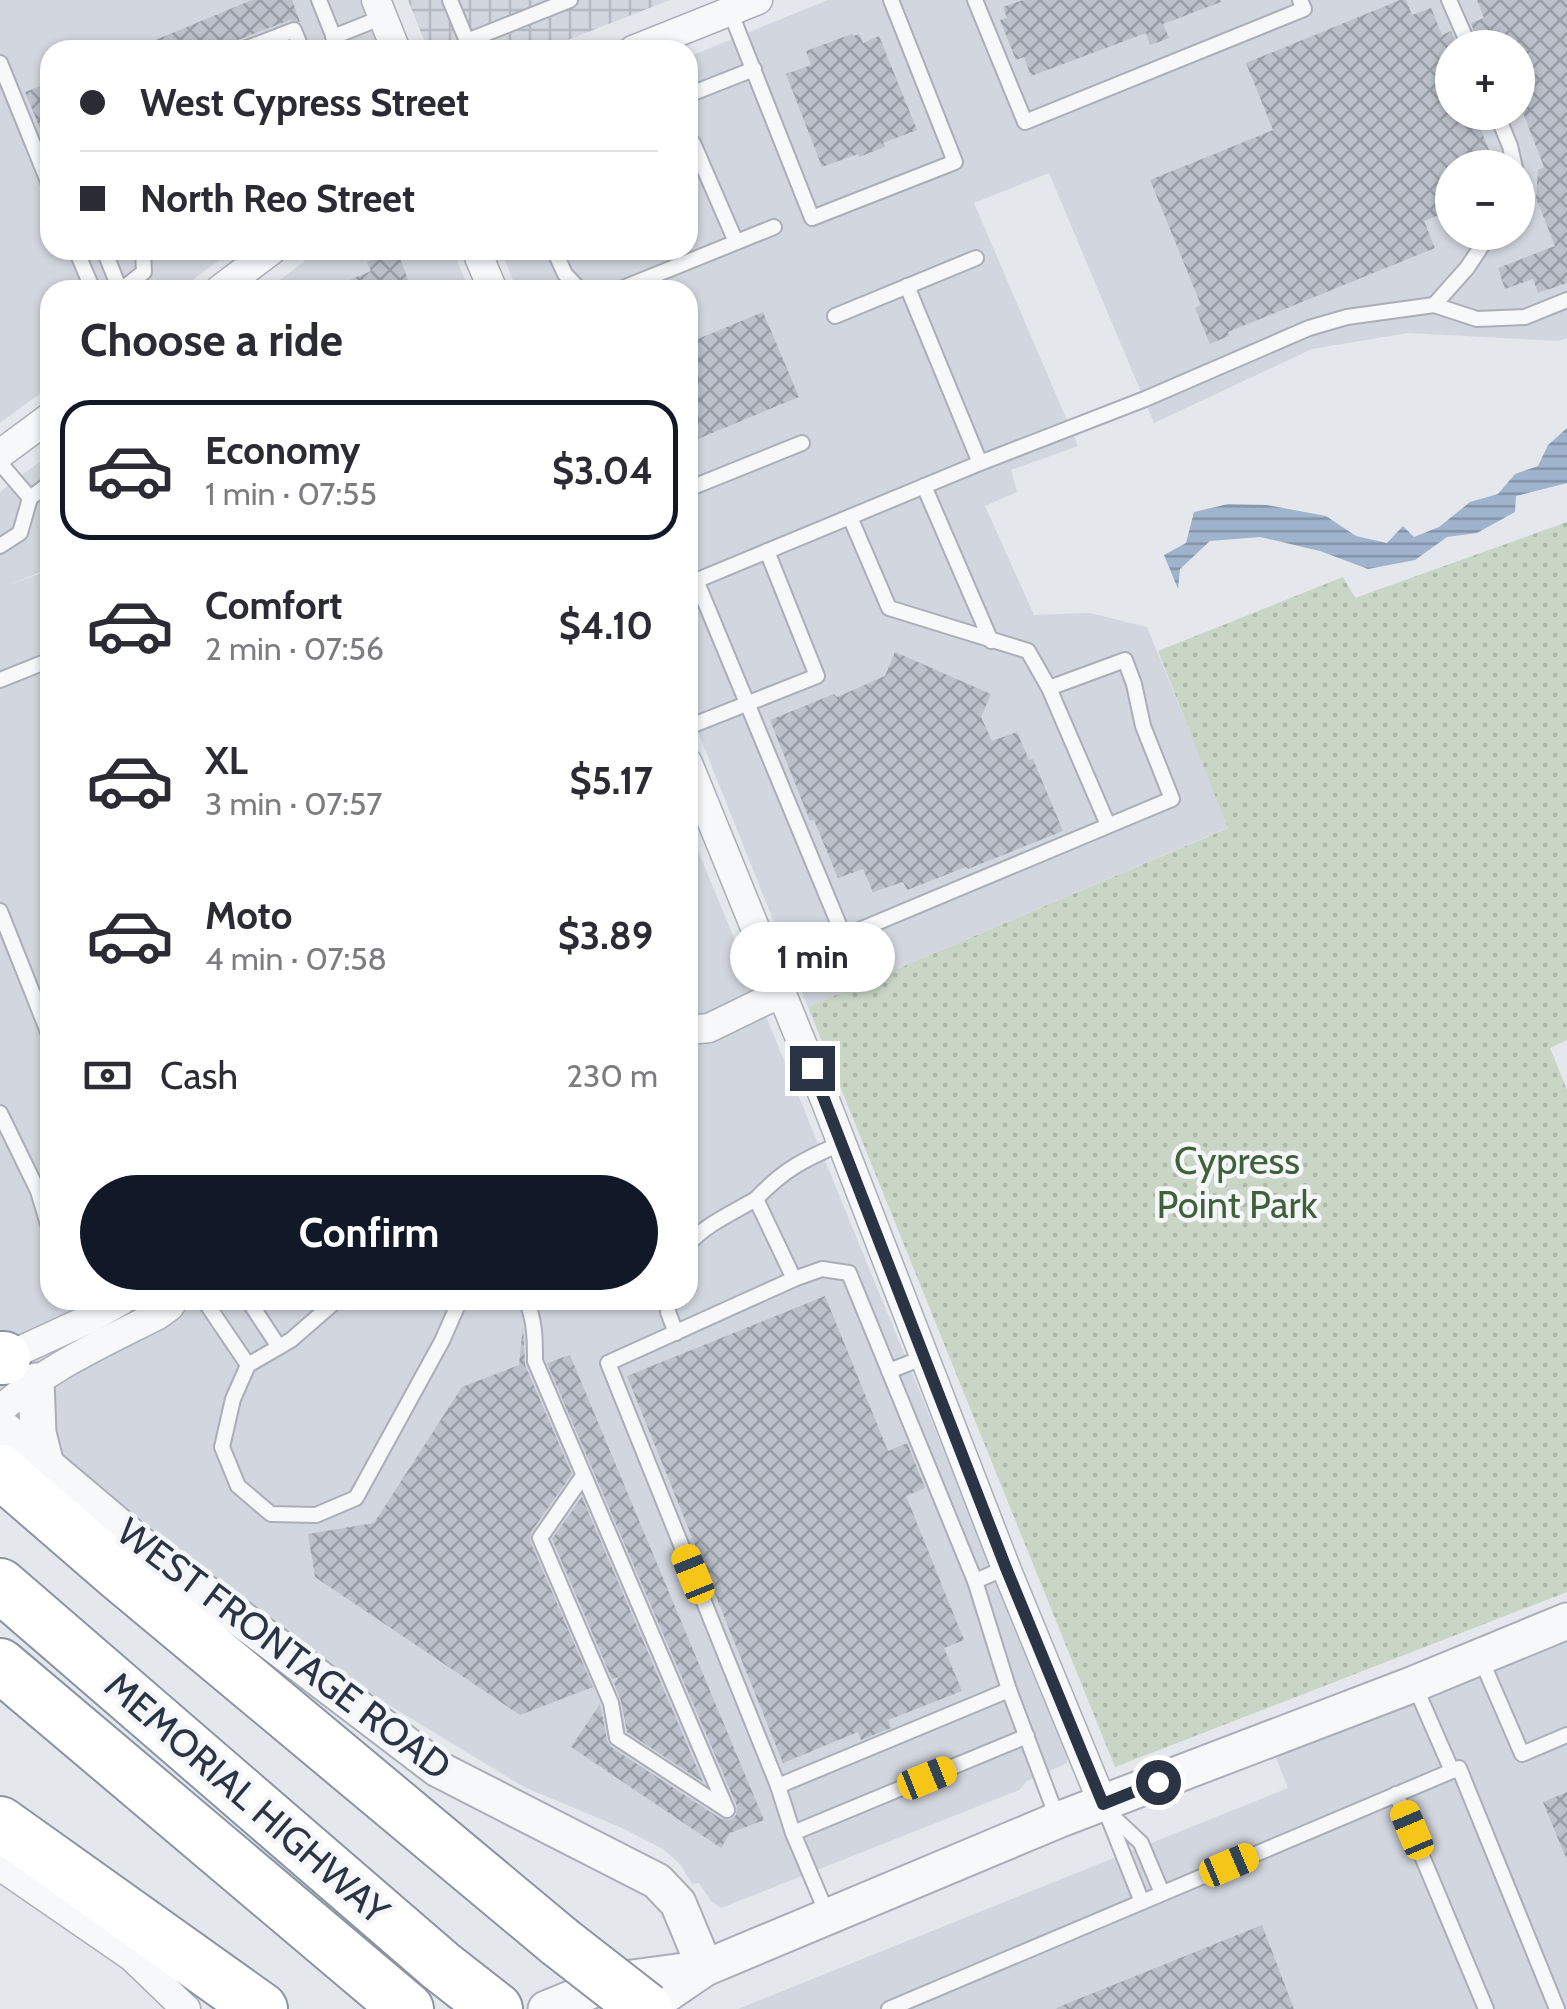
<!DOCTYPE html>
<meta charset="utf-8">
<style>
body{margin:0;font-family:Cabin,sans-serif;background:#f2f2f3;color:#2b2b33;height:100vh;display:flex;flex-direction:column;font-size:38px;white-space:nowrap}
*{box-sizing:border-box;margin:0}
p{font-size:32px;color:#7c7c81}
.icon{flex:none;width:55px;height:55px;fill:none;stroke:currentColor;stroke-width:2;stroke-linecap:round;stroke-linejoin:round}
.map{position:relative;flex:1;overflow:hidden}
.sheet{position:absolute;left:40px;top:280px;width:658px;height:1030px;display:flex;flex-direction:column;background:#fff;border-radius:30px;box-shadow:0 2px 8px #0004}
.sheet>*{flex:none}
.guide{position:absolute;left:40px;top:40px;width:658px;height:220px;border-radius:30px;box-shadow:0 2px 8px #0004;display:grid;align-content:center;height:220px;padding:0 40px;background:#fff}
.controls{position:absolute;left:1435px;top:30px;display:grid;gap:20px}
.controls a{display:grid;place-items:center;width:100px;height:100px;border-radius:50%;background:#fff;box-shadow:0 2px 8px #0004;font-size:50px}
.end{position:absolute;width:45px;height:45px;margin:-22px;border:12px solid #2b3445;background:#fff;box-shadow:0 0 0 5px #fff}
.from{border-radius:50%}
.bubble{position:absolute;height:70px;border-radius:35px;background:#fff;box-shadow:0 2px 8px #0004;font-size:32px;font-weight:700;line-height:70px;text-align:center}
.car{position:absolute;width:30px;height:60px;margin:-30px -15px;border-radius:12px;box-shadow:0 0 8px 2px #0007;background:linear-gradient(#f5c518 24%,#345 0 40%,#f5c518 0 76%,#345 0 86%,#f5c518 0)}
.guide b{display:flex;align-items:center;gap:35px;height:95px;font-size:38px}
.guide b+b{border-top:2px solid #e1e1e2}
.guide i{width:25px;height:25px;background:#2b2b33}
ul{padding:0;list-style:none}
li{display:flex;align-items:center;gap:30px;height:140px;margin:0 20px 15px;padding:0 20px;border:5px solid transparent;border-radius:30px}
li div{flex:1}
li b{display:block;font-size:38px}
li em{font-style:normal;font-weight:700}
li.selected{border-color:#111827}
li>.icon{width:90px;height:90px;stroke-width:1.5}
h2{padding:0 40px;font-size:45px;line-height:120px}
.pay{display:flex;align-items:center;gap:25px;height:110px;padding:0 40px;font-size:38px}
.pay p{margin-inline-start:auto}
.primary-button{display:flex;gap:20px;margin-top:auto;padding:20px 40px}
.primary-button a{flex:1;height:115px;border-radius:60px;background:#111827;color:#fff;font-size:40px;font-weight:700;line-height:115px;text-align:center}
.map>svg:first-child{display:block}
.built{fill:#d2d6de;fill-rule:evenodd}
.industrial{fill:url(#industrial-grid)}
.park{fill:url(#park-dots)}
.water{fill:url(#water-rules)}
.building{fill:url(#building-cross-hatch)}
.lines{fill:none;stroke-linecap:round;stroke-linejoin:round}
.service-casing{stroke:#a9aeb7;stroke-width:18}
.minor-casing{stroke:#a9aeb7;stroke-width:31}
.tertiary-casing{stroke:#a9aeb7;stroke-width:39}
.motorway-casing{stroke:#8b94a3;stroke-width:56}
.service{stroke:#f7f8fa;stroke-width:14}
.minor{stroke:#f7f8fa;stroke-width:28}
.tertiary{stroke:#f7f8fa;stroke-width:35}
.motorway{stroke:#fff;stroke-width:52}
.motorway-bridge-casing{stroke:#8b94a3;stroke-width:56;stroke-linecap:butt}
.motorway-bridge{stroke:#fff;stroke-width:52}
.route{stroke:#2b3445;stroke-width:12}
.labels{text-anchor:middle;stroke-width:9;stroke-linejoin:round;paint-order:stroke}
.park-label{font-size:38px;fill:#3f6138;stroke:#f4f6f9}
.street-label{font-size:38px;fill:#2b3445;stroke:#f4f6f9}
</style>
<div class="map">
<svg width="1567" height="2009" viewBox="0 0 1567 2009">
<defs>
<pattern id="industrial-grid" width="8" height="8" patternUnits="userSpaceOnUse" patternTransform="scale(2.5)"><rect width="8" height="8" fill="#d2d6de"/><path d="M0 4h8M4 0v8" fill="none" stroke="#b4b8c0"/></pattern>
<pattern id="park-dots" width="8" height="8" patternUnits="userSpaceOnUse" patternTransform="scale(2.5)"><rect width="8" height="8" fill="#c9d6c5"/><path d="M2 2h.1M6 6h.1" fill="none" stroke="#adb8ab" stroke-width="1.8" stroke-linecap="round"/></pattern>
<pattern id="water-rules" width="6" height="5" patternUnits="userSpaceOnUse" patternTransform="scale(2.5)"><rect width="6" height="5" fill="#9fb4cc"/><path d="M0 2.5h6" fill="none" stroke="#8293a7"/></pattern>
<pattern id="building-cross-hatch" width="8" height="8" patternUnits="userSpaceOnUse" patternTransform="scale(2.5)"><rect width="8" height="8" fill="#bbc0ca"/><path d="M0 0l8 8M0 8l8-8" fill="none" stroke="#989da6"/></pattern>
</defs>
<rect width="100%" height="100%" fill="#e4e7ec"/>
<!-- built -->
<g class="built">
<polygon points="0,0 360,0 380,50 50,50 50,250 233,250 179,290 50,290 50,386 0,423"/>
<path d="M828,0H1567V338L1559,341L1408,333L1312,349L1154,423L1049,173L974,203L1078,446L1011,470L1017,492L985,506L1034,615L1090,613L1147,627L1229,827L808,1007L688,707V290H517L501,250H688V57ZM1452,48H1518V112H1452ZM1452,168H1518V232H1452Z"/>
<polygon points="319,250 453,250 469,290 267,290"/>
<polygon points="50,454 50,568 6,586 50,570 50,1300 688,1300 688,826 1068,1754 1067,1763 1027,1781 1019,1790 721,1908 711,1901 699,1883 692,1884 680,1864 663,1849 622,1828 524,1787 295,1648 68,1458 0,1407 0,492"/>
<polygon points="1567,1639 1567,2009 738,2009 1288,1788 1275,1755"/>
</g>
<!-- industrial -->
<polygon class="industrial" points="408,0 670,0 542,50 428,50"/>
<!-- park -->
<polygon class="park" points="1567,522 1567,1040 1550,1048 1567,1090 1567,1592 1115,1767 808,1007 1228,828 1158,651 1343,577 1355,598"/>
<!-- water -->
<polygon class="water" points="1567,428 1567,483 1516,496 1515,512 1477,533 1447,537 1415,560 1368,569 1320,551 1260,537 1210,541 1180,569 1178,589 1164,555 1186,543 1194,512 1228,504 1267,505 1326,516 1356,536 1387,543 1403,526 1414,537 1439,527 1470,502 1498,494 1515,474 1538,466 1548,445"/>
<!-- building -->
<g class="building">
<polygon points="252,0 292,0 300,22 290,20 238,40 233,44 232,50 131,50"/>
<polygon points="1023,0 1220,0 1221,2 1163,24 1169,38 1150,45 1146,33 1031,76 1024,57 1016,60 1000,20 1007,18 1003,7"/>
<polygon points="1400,0 1406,0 1412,15 1431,8 1442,35 1451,31 1458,48 1452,48 1452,112 1474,112 1496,168 1452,168 1452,210 1424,221 1435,248 1228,332 1229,336 1210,344 1195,308 1201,305 1150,180 1273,130 1246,63"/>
<polygon points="1477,0 1567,0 1567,283 1538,293 1533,279 1505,289 1498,268 1555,246 1536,198 1538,170 1544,167 1518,100 1518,48 1480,48 1471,23 1484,18"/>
<polygon points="852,34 853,36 859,34 863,43 879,36 917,130 883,143 885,147 859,157 858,154 822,167 786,74 811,65 806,51"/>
<polygon points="50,82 50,150 49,150 25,92"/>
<polygon points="397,251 412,290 326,290 371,271 367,262"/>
<polygon points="763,312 799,397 688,443 688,343"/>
<polygon points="895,652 991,694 981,717 992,741 1017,732 1029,760 1033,759 1063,831 968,869 966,867 907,890 903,882 873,892 863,869 838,878 814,820 810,821 770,720 834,694 837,697 885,676"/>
<polygon points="825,1296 888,1451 907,1443 925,1488 906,1496 964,1640 944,1648 962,1691 888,1720 891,1728 861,1740 858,1732 783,1763 627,1376"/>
<polygon points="523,1326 525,1365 572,1474 531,1532 530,1541 593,1687 520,1715 315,1577 308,1534 374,1523 462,1387 519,1365"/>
<polygon points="570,1355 764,1820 730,1833 721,1848 571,1747 600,1704 607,1740 611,1747 721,1819 731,1820 736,1815 737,1806 547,1363"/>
<polygon points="582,1497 703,1782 627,1732 621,1701 614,1683 619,1677 612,1679 552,1539"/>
<polygon points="1567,1792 1567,1858 1566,1858 1543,1802"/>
<polygon points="1262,1925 1294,2009 1057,2009 1056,2008"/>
</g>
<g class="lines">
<defs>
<g id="service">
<polyline points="319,0 339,50"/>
<polyline points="450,0 467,41 570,0"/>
<polyline points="975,0 1025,122 1304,9 1300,0"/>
<polyline points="1449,0 1470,48"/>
<polyline points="730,11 812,218 955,162 891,0"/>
<polyline points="333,37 383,17"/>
<polyline points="242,50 294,30 302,50"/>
<polyline points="0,63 50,186"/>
<polyline points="688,95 754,69"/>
<polyline points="1496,112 1510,146 1515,168"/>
<polyline points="693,143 736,242"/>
<polyline points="76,250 93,290"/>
<polyline points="104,250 120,290"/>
<polyline points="554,250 565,274 580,290"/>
<polyline points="907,286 980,463"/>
<polyline points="121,290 144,272 143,250"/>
<polyline points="618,290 774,227"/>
<polyline points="1434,305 1467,268 1491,232"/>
<polyline points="835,316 976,258"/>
<polyline points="0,463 30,498 20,533 0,546"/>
<polyline points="924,486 991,641"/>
<polyline points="688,489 802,443"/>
<polyline points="30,498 50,483"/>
<polyline points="850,517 889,608 1028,651 1049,688 1108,825"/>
<polyline points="696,580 844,937"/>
<polyline points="688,584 980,463 1145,399 1309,328 1347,317 1434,305 1477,319 1525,317 1567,300"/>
<polyline points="0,680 50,660"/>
<polyline points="688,727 817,676 767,551"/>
<polyline points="0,911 50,1037"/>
<polyline points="771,967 1172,799 1143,726 1134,684 1125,660 1049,688"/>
<polyline points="0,1113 38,1191 50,1231"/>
<path d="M688,1245C704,1225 734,1212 756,1199"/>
<path d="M794,1279L756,1199C784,1169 805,1159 842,1143"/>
<polyline points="204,1300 248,1365"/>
<polyline points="248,1300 279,1347"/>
<polyline points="337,1300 291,1340 248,1365 233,1399 222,1447 238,1486 271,1514 316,1515 356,1498 442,1341 460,1300"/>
<path d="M526,1300C535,1320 535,1339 535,1361L727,1810L617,1738L611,1703L540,1538L583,1476"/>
<polyline points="668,1300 668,1312 676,1333"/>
<polyline points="889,1371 925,1357"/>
<polyline points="975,1581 1006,1568"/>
<polyline points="1480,1657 1522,1754 1567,1735"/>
<polyline points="1414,1684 1452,1771"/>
<polyline points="778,1786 1009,1690"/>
<polyline points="1396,1794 1486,2009"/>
<polyline points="1104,1808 1141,1843 1162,1893"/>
<polyline points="1107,1814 1142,1902"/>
<polyline points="793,1833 1027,1736"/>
<polyline points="828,1916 793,1833 778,1786 608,1363 794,1279 822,1269 849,1273 975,1581 1009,1690 1058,1820"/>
<polyline points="889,2009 1459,1768 1557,2009"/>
</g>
<g id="minor">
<polyline points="376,0 396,50"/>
<polyline points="633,50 758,0"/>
<polyline points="476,250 493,290"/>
<polyline points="219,290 272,250"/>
<polyline points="0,454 50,417"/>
<polyline points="688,763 825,1100 1006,1568 1103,1804"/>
<polyline points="688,1030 709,1028 781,993"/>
<polyline points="0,1362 4,1358 89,1319 122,1300"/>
<path d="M0,1410C46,1368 103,1343 158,1315L169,1307L174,1300"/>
<polyline points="0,1866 132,1957 186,2009"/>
</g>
<g id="tertiary">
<polyline points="36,1381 38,1433 46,1465"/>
<polyline points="0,1426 155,1557 237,1616 438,1769 657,1881 678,1903 705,1968"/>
<polyline points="546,2009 617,1980 699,1969"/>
<polyline points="645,2009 705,1968 1058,1820 1414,1684 1567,1621"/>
</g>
<g id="motorway">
<polyline points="0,1358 4,1358"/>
<polyline points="0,1471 119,1574 560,1942"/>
<polyline points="0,1585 441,1966 496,2009"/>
<polyline points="0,1665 407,2009"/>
<polyline points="0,1823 261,2009"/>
</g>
</defs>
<!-- service casing -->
<use href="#service" class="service-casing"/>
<!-- minor casing -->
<use href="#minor" class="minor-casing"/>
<!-- tertiary casing -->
<use href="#tertiary" class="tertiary-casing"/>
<!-- motorway casing -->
<use href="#motorway" class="motorway-casing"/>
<!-- service -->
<use href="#service" class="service"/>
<!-- minor -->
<use href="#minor" class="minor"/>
<!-- tertiary -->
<use href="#tertiary" class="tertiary"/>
<!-- motorway -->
<use href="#motorway" class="motorway"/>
<defs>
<polyline id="motorway-bridge" points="560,1942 646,2009"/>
</defs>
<!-- motorway-bridge casing -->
<use href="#motorway-bridge" class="motorway-bridge-casing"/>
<!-- motorway-bridge -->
<use href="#motorway-bridge" class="motorway-bridge"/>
</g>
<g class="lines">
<!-- route -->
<polyline class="route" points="812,1068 1006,1568 1103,1804 1158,1782"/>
</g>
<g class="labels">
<!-- park labels -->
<g class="park-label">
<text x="1237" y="1174">Cypress<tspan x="1237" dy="44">Point Park</tspan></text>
</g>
<!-- street labels -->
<g class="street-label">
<text transform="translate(284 1649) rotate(37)" y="13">WEST FRONTAGE ROAD</text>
<text transform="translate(247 1798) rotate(41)" y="13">MEMORIAL HIGHWAY</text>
</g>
</g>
</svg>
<div class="controls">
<a>+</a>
<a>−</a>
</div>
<i class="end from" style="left:1158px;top:1782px"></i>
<i class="end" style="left:812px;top:1068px"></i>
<div class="bubble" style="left:730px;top:922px;width:165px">1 min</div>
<i class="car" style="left:693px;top:1574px;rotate:338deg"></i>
<i class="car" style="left:927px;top:1778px;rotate:68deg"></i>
<i class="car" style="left:1412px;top:1830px;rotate:337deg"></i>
<i class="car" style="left:1229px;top:1865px;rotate:67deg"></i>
<div class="guide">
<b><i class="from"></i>West Cypress Street</b>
<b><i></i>North Reo Street</b>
</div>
<section class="sheet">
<h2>Choose a ride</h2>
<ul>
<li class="selected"><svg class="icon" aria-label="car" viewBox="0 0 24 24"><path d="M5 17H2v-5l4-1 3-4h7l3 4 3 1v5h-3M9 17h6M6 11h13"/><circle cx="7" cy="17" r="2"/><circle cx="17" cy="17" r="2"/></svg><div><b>Economy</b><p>1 min · 07:55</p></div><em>$3.04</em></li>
<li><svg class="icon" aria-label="car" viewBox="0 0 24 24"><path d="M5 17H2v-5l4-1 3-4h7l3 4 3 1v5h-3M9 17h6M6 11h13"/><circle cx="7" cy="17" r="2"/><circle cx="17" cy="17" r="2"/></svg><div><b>Comfort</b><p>2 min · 07:56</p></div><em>$4.10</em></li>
<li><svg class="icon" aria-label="car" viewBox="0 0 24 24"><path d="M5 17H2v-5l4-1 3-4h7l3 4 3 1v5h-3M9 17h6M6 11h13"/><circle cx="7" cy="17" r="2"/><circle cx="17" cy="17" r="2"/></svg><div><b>XL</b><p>3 min · 07:57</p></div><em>$5.17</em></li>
<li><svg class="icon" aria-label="car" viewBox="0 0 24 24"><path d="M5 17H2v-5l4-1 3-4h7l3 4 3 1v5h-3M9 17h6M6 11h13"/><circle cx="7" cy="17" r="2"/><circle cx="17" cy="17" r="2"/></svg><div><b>Moto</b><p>4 min · 07:58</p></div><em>$3.89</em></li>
</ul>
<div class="pay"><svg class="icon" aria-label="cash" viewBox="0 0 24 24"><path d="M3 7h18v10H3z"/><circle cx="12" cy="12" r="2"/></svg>Cash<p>230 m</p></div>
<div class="primary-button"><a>Confirm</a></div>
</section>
</div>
